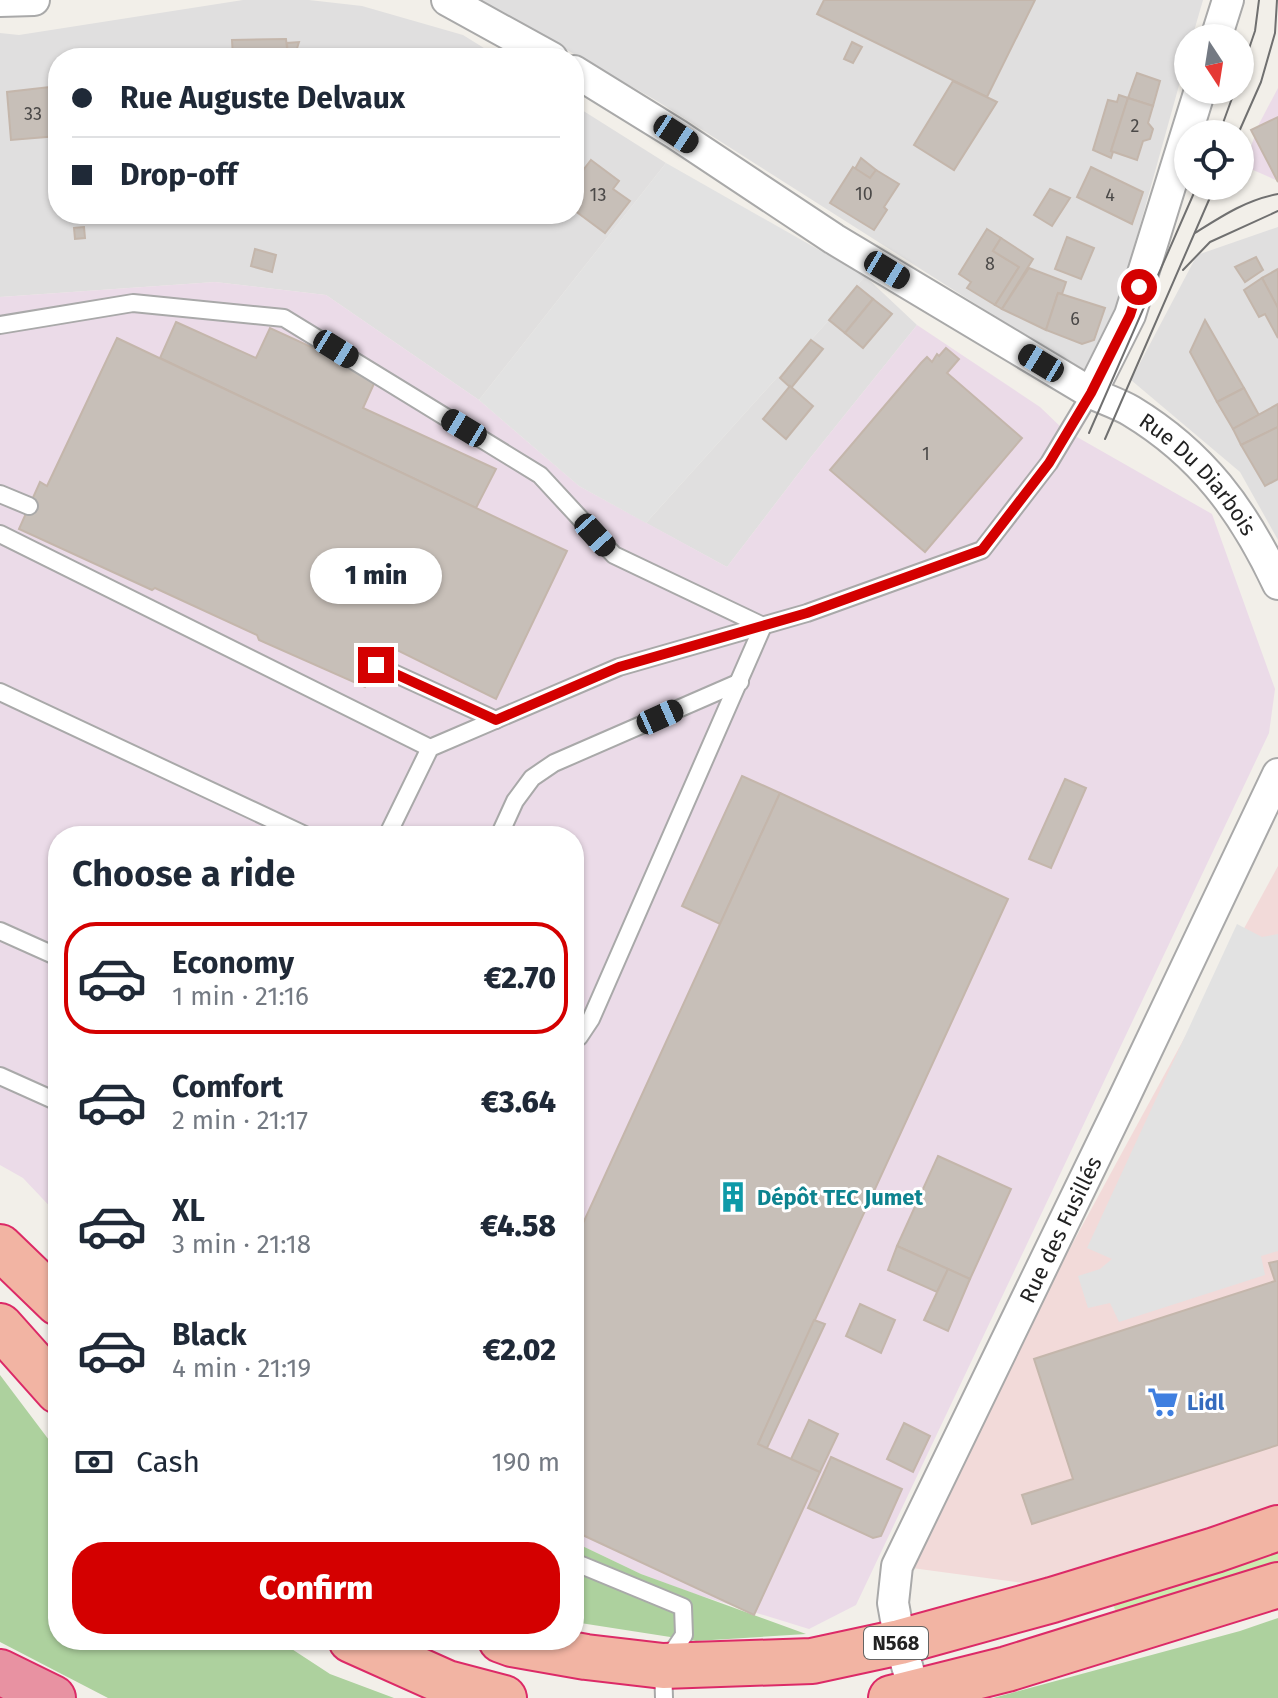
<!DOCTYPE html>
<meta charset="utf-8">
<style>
body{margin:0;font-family:"Fira Sans",sans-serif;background:#f6f6f7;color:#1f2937;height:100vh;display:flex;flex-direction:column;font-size:30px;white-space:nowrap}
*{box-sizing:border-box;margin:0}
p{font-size:26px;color:#747a83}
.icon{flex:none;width:44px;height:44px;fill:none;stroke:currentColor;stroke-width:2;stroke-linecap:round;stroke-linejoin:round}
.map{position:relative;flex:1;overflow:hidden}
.details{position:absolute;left:48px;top:826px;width:536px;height:824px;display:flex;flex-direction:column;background:#fff;border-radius:32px;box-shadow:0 2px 6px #0004}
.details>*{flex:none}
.top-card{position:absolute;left:48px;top:48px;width:536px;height:176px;border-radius:32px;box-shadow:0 2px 6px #0004;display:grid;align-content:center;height:176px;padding:0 24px;background:#fff}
.needle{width:52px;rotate:168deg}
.buttons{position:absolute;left:1174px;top:24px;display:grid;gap:16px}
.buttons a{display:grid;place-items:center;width:80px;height:80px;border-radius:50%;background:#fff;box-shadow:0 2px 6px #0004;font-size:40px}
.end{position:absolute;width:36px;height:36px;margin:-18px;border:10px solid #d40000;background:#fff;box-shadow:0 0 0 4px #fff}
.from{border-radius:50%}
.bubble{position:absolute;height:56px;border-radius:28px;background:#fff;box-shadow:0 2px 6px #0004;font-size:26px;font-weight:800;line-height:56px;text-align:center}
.car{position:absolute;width:24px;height:48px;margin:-24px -12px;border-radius:10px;box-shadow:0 0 6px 2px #0007;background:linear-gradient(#222 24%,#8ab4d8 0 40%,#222 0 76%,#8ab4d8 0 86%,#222 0)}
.top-card b{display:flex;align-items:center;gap:28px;height:76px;font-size:30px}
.top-card b+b{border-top:2px solid #e0e1e3}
.top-card i{width:20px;height:20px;background:#1f2937}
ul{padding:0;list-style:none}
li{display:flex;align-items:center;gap:24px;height:112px;margin:0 16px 12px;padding:0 8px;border:4px solid transparent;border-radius:32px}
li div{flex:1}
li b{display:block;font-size:30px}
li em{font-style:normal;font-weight:800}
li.active{border-color:#d40000}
li>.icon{width:72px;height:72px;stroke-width:1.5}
h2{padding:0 24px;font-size:36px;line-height:96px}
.pay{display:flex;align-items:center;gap:20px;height:88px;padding:0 24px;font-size:30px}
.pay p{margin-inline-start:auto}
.button{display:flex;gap:16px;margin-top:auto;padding:16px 24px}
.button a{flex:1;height:92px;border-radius:32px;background:#d40000;color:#fff;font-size:32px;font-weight:800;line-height:92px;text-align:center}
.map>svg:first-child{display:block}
.residential{fill:#e0dfdf}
.commercial{fill:#f2dad9}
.industrial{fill:#ebdbe8}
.grass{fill:#cdebb0}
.forest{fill:#add19e}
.parking{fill:#e2e2e2}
.building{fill:#c7bfb8;stroke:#c4b6ab;stroke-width:2}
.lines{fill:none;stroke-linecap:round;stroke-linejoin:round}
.service-casing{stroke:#a9a9a9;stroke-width:20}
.minor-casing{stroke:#a9a9a9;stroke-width:34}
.trunk-casing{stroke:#dc2a67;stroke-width:48}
.motorway-casing{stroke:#dc2a67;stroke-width:48}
.service{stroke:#fff;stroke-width:16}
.minor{stroke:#fff;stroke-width:30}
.trunk{stroke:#f2b4a3;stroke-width:44}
.motorway{stroke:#e892a2;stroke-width:44}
.tram{stroke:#707070;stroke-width:2}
.route{stroke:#d40000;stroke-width:10}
.labels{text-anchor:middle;stroke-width:6;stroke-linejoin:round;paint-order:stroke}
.number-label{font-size:18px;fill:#4b4948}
.shield{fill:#fff;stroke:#646464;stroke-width:2}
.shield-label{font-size:20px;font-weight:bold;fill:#222}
.street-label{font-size:22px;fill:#222;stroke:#fff}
.culture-label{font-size:22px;font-weight:bold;fill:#0d838f;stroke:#fff;text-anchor:start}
.shop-label{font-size:22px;font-weight:bold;fill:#366cbe;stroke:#fff;text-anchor:start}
</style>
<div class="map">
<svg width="1278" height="1698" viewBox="0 0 1278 1698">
<rect width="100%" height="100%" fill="#f2efe9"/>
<!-- residential -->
<g class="residential">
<polygon points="243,0 309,0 362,6 463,35 500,58 58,58 58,214 574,214 574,105 666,163 479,400 326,295 215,282 0,297 0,33 19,35"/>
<polygon points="471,0 1203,0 1192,38 1188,38 1188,53 1109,337 1084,373 657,101 502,13"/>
<polygon points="1278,227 1278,540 1240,472 1131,380 1197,255"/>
<polygon points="865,276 917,325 811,457 727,567 646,523 829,320"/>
</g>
<!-- commercial -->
<polygon class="commercial" points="1278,866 1278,1515 1082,1591 897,1566"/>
<!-- industrial -->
<g class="industrial">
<polygon points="1278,88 1278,181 1244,166 1259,124"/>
<polygon points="215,282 326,295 479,400 579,486 727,567 811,457 917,325 1040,407 1063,429 1212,514 1275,689 1269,733 856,1605 809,1629 695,1594 641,1574 574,1542 574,836 58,836 58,1215 23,1178 0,1165 0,297"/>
</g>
<!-- grass -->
<polygon class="grass" points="1278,1547 1278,1565 1119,1618 1112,1603"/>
<!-- forest -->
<g class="forest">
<polygon points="0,1375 58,1452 58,1640 278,1640 330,1674 394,1698 108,1698 0,1642"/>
<polygon points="574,1542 641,1574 806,1634 696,1641 574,1622"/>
<polygon points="1278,1618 1278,1698 993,1698 1240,1631"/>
</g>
<!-- parking -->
<g class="parking">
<polygon points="666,163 865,276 829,320 646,523 579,486 479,400"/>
<polygon points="1237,924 1262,937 1278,934 1278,1251 1261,1256 1265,1275 1119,1322 1110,1303 1088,1308 1078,1276 1100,1269 1112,1259 1087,1248"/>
</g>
<!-- building -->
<g class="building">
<polygon points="824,0 1035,0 987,97 817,14"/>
<polygon points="286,39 288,58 233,58 232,40"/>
<polygon points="299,42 294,58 288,58 287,43"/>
<polygon points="852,42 862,47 853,63 844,59"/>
<polygon points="328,50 349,58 325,58"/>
<polygon points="214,52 214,58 161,58 161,57"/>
<polygon points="1137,73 1160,81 1153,106 1128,98"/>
<polygon points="953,81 997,102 954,170 914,145"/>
<polygon points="58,86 58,136 11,140 7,92"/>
<polygon points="1119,95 1128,98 1111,151 1113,152 1111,158 1093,150 1108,100 1117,102"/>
<polygon points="1128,98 1153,106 1148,123 1153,129 1150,139 1143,141 1137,160 1111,151"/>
<polygon points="1278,117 1278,182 1251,130"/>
<polygon points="861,158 876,170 870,178 855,169"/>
<polygon points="591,160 619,181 613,189 630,201 605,233 574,210 574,182"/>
<polygon points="853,167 870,178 876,170 899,184 884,207 887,210 874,230 830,203"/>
<polygon points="1091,167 1143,192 1132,224 1077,197"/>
<polygon points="1050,189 1070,198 1052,226 1034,215"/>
<polygon points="84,227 85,238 75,239 74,228"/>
<polygon points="987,229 1001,238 993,251 1019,267 995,305 967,288 971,282 959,274"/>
<polygon points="1067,237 1094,248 1081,279 1055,269"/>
<polygon points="1001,238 1033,259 1002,309 995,305 1019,267 993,251"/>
<polygon points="255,249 276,255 272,272 251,266"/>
<polygon points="1256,257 1263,270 1245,282 1235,267"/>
<polygon points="1029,268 1066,282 1062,294 1058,293 1046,330 1002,309"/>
<polygon points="1278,269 1278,308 1262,278"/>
<polygon points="1262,278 1278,308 1278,338 1265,314 1259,317 1244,290"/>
<polygon points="857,286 873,299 845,333 829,320"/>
<polygon points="1058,293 1105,308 1094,340 1082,344 1046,330"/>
<polygon points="873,299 892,314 863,348 845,333"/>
<polygon points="1205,320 1244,388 1217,402 1190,352"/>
<polygon points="176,322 256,358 270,328 377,377 363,408 496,469 476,508 160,358"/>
<polygon points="117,338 567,551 496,699 387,645 365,687 259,640 257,635 155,588 152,590 19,529 40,482 47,486"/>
<polygon points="811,340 823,349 791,388 780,378"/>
<polygon points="946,348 959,359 947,373 1022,438 925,552 830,470 921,363 927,357 932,362 937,354 939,356"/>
<polygon points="790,386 813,406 786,439 763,419"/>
<polygon points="1244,388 1259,415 1233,429 1217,402"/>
<polygon points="1278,404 1278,427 1241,445 1233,429"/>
<polygon points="1278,427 1278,479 1265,486 1241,445"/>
<polygon points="742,776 780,793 720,924 682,906"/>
<polygon points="1065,779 1086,788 1051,868 1029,859"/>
<polygon points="780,793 1008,899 758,1444 820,1472 754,1615 574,1531 574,1243"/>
<polygon points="938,1156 1011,1189 970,1279 897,1246"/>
<polygon points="897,1246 948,1269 937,1292 888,1270"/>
<polygon points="1278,1261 1278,1445 1032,1524 1022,1495 1073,1479 1034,1359 1275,1281 1269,1263"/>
<polygon points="948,1269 970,1279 948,1331 924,1320"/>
<polygon points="860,1304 895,1320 881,1353 846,1336"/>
<polygon points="814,1320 825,1324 767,1448 758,1444"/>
<polygon points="809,1420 838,1434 820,1472 791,1459"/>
<polygon points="904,1423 930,1436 913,1472 887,1459"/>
<polygon points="831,1457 902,1489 881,1536 873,1538 808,1508"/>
</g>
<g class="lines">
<defs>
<g id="service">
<polyline points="0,325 133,303 284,318 540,475 614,555 763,626 591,1019 579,1037 574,1040"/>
<polyline points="0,494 29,506"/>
<polyline points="0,534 430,748"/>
<polyline points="376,665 496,720"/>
<polyline points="0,692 307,836"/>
<polyline points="387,836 430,748 619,667 807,613 982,550 1049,463 1091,393"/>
<polyline points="499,836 515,801 532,778 554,763 740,682"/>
<polyline points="0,931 58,957"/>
<polyline points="0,1076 58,1102"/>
<polyline points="574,1562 683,1607 684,1635 663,1666 664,1698"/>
</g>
<g id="minor">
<polyline points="447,0 552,58"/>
<polyline points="0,1 34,0"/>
<polyline points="1216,38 1228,0"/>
<path id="s1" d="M574,71L676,134L834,239L1091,393C1104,399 1119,404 1131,411C1202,454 1243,510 1278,584"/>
<polyline points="1091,393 1130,315 1200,90"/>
<path id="s2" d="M915,1693L900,1642L893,1603L897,1566L1123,1100L1278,774"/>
</g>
<g id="trunk">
<polyline points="0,1247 58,1303"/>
<polyline points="0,1326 58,1391"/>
<polyline points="351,1640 447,1683 504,1698"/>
<polyline points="501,1640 512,1644 586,1657 663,1666 812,1661 900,1642 1052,1600 1215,1550 1278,1528"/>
<polyline points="891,1698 1007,1669 1278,1585"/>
</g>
<polyline id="motorway" points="0,1672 53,1698"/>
</defs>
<!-- service casing -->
<use href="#service" class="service-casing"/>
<!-- minor casing -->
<use href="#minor" class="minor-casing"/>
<!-- trunk casing -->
<use href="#trunk" class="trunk-casing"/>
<!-- motorway casing -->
<use href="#motorway" class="motorway-casing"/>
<!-- service -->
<use href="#service" class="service"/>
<!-- minor -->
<use href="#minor" class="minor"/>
<!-- trunk -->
<use href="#trunk" class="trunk"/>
<!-- motorway -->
<use href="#motorway" class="motorway"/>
<!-- tram -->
<g class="tram">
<polyline points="1240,75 1255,31 1259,0"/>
<polyline points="1219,134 1235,90"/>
<polyline points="1238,134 1261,82 1275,33 1277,0"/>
<path d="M1195,233C1222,216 1246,200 1278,194"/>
<polyline points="1183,270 1210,242 1278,211"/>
<polyline points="1089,433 1197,186"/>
<polyline points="1105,439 1215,186"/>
</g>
</g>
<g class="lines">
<!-- route -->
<polyline class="route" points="376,665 496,720 619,667 807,613 982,550 1049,463 1091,393 1130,315 1139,287"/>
</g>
<!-- icons -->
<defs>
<symbol id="building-bare" viewBox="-9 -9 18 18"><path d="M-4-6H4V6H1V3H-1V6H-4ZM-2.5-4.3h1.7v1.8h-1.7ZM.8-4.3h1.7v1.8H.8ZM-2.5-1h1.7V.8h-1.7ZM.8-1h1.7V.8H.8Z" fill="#0f9aa8" stroke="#fff" stroke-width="2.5" paint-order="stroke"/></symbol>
<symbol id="supermarket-bare" viewBox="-9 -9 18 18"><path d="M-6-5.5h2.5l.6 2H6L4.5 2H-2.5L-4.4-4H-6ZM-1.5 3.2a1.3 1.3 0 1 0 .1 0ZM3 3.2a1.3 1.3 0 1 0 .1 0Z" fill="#3f7fe0" stroke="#fff" stroke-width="2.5" paint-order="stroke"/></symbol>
</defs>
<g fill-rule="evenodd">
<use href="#building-bare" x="711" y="1175" width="44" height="44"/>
<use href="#supermarket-bare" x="1141" y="1380" width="44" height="44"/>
</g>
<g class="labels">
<!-- number labels -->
<g class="number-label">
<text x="33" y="120">33</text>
<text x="1135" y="132">2</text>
<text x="864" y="200">10</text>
<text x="598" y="201">13</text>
<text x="1110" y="201">4</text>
<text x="990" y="270">8</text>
<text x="1075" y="325">6</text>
<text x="926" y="460">1</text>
</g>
<!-- shield labels -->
<rect class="shield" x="864" y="1627" width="64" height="32" rx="6"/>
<g class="shield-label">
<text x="896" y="1650">N568</text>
</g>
<!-- street labels -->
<g class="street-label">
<text dy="8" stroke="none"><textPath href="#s1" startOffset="746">Rue Du Diarbois</textPath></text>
<text dy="8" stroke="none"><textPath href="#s2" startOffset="504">Rue des Fusillés</textPath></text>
</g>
<!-- culture labels -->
<g class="culture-label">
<text x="757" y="1205">Dépôt TEC Jumet</text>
</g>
<!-- shop labels -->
<g class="shop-label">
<text x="1187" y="1410">Lidl</text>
</g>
</g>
</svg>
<div class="buttons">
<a><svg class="needle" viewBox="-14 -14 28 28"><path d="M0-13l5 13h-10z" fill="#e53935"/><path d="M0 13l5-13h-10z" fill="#747a83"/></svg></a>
<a><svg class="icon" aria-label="locate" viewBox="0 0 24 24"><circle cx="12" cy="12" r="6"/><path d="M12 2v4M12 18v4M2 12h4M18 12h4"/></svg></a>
</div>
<i class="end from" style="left:1139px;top:287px"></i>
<i class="end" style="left:376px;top:665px"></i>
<div class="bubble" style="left:310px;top:548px;width:132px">1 min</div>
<i class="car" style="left:676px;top:134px;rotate:123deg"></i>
<i class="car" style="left:887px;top:270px;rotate:121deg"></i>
<i class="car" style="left:336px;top:349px;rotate:122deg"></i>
<i class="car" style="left:1041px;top:363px;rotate:301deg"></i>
<i class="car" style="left:464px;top:428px;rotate:301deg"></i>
<i class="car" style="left:595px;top:535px;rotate:138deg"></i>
<i class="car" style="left:660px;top:717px;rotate:66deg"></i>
<div class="top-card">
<b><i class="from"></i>Rue Auguste Delvaux</b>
<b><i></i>Drop-off</b>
</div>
<section class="details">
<h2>Choose a ride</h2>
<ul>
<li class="active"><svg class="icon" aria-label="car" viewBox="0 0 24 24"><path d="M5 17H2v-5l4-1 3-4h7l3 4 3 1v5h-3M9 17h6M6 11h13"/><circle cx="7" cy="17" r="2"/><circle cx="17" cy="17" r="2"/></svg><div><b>Economy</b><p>1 min · 21:16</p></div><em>€2.70</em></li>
<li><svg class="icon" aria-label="car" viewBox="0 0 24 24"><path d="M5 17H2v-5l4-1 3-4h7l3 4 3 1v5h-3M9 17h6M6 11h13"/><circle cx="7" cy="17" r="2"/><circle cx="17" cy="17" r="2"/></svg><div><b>Comfort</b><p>2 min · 21:17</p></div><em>€3.64</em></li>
<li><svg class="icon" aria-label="car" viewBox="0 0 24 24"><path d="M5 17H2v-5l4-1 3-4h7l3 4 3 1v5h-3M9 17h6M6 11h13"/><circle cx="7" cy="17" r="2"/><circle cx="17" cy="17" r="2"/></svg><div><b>XL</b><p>3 min · 21:18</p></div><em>€4.58</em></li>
<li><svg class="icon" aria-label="car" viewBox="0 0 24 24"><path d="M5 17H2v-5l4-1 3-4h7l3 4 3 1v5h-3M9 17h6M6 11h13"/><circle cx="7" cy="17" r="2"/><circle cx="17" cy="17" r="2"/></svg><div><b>Black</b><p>4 min · 21:19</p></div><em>€2.02</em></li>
</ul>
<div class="pay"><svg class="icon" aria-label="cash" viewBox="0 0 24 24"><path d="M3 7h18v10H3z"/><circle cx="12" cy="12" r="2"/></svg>Cash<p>190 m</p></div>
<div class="button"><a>Confirm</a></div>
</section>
</div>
